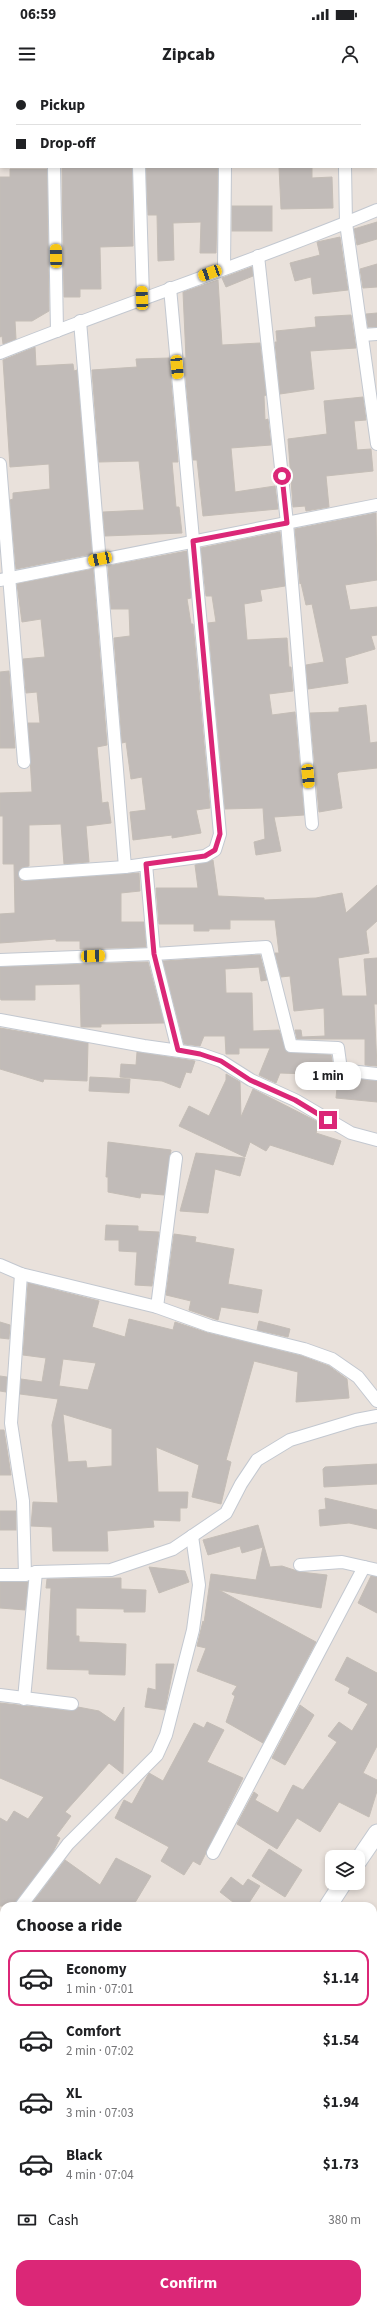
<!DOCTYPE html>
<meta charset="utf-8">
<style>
body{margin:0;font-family:"Source Sans 3",sans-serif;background:#f2f2f2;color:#202124;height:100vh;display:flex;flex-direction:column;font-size:15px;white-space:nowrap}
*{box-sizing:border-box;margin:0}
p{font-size:13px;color:#757577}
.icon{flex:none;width:22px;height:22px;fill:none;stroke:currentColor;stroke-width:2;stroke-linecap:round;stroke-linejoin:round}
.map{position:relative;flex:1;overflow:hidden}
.drawer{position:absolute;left:0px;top:1822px;width:377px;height:412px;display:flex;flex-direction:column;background:#fff;border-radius:12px 12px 0 0;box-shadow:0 2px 6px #0003}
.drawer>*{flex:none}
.top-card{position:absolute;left:0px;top:0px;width:377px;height:88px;box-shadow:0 2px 6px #0003;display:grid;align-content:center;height:88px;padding:0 16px;background:#fff}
.controls{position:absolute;left:325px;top:1770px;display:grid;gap:8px}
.controls a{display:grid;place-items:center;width:40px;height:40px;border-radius:8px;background:#fff;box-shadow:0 2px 6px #0003;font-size:20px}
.end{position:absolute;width:18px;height:18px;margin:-9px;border:5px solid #db2777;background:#fff;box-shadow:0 0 0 2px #fff}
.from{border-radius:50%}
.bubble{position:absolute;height:28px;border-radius:12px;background:#fff;box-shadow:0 2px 6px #0003;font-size:13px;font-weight:700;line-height:28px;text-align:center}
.car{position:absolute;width:12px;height:24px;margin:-12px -6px;border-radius:5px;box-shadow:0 0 3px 1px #0007;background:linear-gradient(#f5c518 24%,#345 0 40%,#f5c518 0 76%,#345 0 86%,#f5c518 0)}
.top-card b{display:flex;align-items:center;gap:14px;height:38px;font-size:15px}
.top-card b+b{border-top:1px solid #e0e0e0}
.top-card i{width:10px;height:10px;background:#202124}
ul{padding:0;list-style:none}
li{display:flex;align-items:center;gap:12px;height:56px;margin:0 8px 6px;padding:0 8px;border:2px solid transparent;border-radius:12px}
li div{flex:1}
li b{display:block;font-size:15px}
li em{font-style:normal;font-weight:700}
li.on{border-color:#db2777}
li>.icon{width:36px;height:36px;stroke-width:1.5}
h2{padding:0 16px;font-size:18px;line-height:48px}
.pay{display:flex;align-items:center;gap:10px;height:44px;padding:0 16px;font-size:15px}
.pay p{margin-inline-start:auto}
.button{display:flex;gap:8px;margin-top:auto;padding:8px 16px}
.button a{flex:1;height:46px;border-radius:12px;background:#db2777;color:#fff;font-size:16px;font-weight:700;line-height:46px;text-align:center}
.status{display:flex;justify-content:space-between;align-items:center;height:28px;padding:0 20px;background:#fff;direction:ltr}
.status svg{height:11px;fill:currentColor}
header{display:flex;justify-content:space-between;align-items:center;height:52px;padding:0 16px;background:#fff;font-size:18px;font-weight:700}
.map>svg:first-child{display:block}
.building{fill:#c1bbb8;stroke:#c4bdb6;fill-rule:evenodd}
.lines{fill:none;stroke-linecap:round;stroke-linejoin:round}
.street-casing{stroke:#c3c8d0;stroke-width:14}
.secondary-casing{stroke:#c3c8d0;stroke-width:19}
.street{stroke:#fff;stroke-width:12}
.secondary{stroke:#fff;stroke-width:17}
.route{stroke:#db2777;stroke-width:5}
</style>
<div class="status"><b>06:59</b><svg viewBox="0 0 49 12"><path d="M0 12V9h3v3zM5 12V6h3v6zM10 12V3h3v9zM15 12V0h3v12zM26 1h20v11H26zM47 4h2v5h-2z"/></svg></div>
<header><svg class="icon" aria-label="menu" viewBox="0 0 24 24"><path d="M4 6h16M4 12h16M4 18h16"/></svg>Zipcab<svg class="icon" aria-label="person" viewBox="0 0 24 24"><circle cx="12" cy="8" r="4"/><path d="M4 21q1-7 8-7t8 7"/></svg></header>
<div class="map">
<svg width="377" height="2234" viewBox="0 0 377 2234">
<rect width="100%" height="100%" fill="#e9e1db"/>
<!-- building -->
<g class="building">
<polygon points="62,87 132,87 133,166 100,167 101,209 80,209 80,217 64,217"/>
<polygon points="146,87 218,87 216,173 200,173 201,142 173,143 174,180 158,181 157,135 148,135"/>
<polygon points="279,87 312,87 312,98 332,97 333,128 281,129"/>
<polygon points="10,89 47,89 49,231 32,241 15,241 16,259 3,264 2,256 0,257 0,97 10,97"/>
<rect x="232" y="126" width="40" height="25"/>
<polygon points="377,142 377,159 357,165 354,149"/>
<polygon points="340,157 348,210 313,214 311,197 295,201 290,183 320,175 317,162"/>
<polygon points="377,184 377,207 363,208 360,189"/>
<polygon points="252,187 253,196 226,207 222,198"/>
<polygon points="218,200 222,265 260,263 266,315 264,316 265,340 268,339 271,365 231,368 235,412 275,406 278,429 203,436 197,380 193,380 184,278 186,278 183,212"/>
<polygon points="377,233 377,247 368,247 366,234"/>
<polygon points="351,235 356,268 310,271 314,309 280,314 275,262 277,262 276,251 316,247 315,237"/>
<polygon points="35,267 36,286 73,284 74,291 77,290 92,474 16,489 10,420 13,419 13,413 50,409 49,384 10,387 3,280"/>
<polygon points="169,278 178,382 172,382 176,427 179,427 182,453 105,456 103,432 144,430 139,381 99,382 92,290 137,287 136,279"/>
<polygon points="363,317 366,340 354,341 357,370 371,369 373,391 326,396 329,427 306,431 305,426 293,427 288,359 327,354 324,321"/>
<polygon points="376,433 377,500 345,505 350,530 377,527 377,555 371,556 375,569 345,578 348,603 308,609 306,585 324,582 312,524 306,525 301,503 300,504 295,449"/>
<polygon points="280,452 285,506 260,510 262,521 244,524 247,560 287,558 289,587 291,587 293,611 269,614 272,635 295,632 304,735 274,737 281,771 256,775 254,762 265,759 263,728 225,729 208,543 216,542 212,516 206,516 201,468"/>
<polygon points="187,471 191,518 187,519 191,544 193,544 210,728 196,730 201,753 172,758 172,755 133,760 130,732 146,730 142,697 131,699 126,662 122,663 114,558 130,556 129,529 111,529 108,486"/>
<polygon points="93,489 107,665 97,667 102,723 108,722 111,743 86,746 89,782 64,784 61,744 29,745 29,786 21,788 18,795 21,801 26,801 139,793 140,811 121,813 121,842 144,842 146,867 80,869 80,861 56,861 56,859 0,863 0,834 15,833 14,784 3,784 3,736 0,736 0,713 32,712 28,643 40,643 37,612 26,613 23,579 45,577 41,539 22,542 17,504"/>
<polygon points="9,591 15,668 0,668 0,592"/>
<polygon points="366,625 370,663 377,662 377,688 339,692 337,694 342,728 319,732 310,633 339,632 339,628"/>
<polygon points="213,780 218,816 264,818 264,820 316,818 342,813 346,833 377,805 377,841 366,851 369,873 338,878 342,916 367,916 364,879 377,878 377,924 374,924 377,986 365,985 365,959 297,959 295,950 301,950 302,957 325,956 324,928 294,931 290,896 281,897 275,873 279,873 275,840 230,840 230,849 209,849 209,851 194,851 194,844 159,844 156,808 198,808 195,785"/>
<polygon points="260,875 267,900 261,901 259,887 225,889 226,913 252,913 253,951 279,950 287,972 331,975 333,986 307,985 307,994 280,993 276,1003 259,995 270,968 239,968 239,974 226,974 225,956 204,956 200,966 184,964 163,881"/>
<polygon points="148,882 164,943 101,944 101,947 81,947 80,904 35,905 35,920 1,920 0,918 0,887"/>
<polygon points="0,948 88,963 87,1001 44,999 43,1002 0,989"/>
<polygon points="137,972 143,973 195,981 191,993 186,992 180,1008 162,1001 120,997 121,984 136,985"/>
<polygon points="226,994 240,1002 241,1037 253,1009 320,1043 316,1053 341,1061 333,1085 270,1065 266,1071 250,1062 245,1077 179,1046 189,1026 209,1036 226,1000"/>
<polygon points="90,997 130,999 129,1013 89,1011"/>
<polygon points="338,997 377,1001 377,1022 336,1018"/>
<polygon points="108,1062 171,1070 164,1115 141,1113 140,1118 108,1112 108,1097 106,1097"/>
<polygon points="196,1073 245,1078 240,1096 215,1089 208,1133 180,1131"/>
<polygon points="106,1145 138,1146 138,1151 159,1152 152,1206 135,1205 137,1172 119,1171 119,1160 105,1160"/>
<polygon points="174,1154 196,1157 195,1162 234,1169 228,1204 262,1210 258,1233 221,1227 218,1240 189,1230 191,1221 166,1215"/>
<path d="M28,1203L99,1221L92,1247L125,1257L129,1239L173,1250L175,1242L208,1253L302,1276L329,1286L347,1299L349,1318L296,1322L298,1292L254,1281L226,1380L231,1382L221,1424L192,1417L199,1385L156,1367L158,1412H188L187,1428H180V1441L153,1440L154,1447L107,1451L108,1471H53L52,1447L31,1446L33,1422L58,1423L52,1345L58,1319L20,1314L21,1299L42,1302L46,1278L23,1275ZM63,1279L96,1283L88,1310L59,1306ZM63,1334L112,1349V1386L87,1388L86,1381L68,1382Z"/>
<polygon points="259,1241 290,1249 288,1257 257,1250"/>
<polygon points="0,1242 10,1245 9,1259 0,1258"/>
<polygon points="0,1296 7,1297 6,1312 0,1311"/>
<polygon points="0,1350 4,1350 11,1395 0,1395"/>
<polygon points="377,1384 377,1404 324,1407 323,1389 325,1387"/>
<polygon points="325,1418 377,1430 377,1449 349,1443 320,1446 319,1430 326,1429"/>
<rect x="0" y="1431" width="16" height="19"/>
<polygon points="258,1445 270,1487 282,1486 300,1492 327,1495 321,1528 219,1510 316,1562 263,1663 226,1642 235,1616 232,1614 237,1606 197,1591 206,1568 197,1566 203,1541 204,1543 211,1494 256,1500 263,1467 242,1473 240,1466 208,1475 203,1460"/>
<polygon points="149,1487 185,1491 189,1502 159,1513"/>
<polygon points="371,1496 377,1497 377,1533 358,1523"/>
<polygon points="121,1498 121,1509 146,1510 145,1532 124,1532 124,1529 76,1528 76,1556 79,1556 79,1562 126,1564 125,1595 89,1594 89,1590 47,1589 51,1508 46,1508 47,1499"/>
<polygon points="0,1502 28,1502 25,1530 0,1528"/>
<polygon points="347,1577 377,1593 377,1666 363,1693 377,1700 377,1711 369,1737 339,1722 320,1752 297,1738 277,1769 237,1744 254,1712 258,1715 255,1720 278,1733 293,1705 303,1710 337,1662 328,1656 339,1642 352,1651 368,1624 348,1613 350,1608 335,1600"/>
<polygon points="156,1584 174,1584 165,1630 145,1627 148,1608 156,1610"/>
<polygon points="0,1623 71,1631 78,1627 99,1631 115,1642 124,1627 123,1694 109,1683 65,1732 71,1736 56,1756 60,1758 53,1772 14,1826 0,1826 0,1738 7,1742 14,1731 28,1739 44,1717 0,1698"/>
<polygon points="300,1625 314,1635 285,1685 272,1678"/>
<polygon points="207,1642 224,1650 207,1682 243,1698 200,1785 193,1781 184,1795 161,1781 169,1767 115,1738 124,1720 132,1724 149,1693 163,1701 194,1643 204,1648"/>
<polygon points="269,1769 302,1790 285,1817 252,1796"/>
<polygon points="116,1778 151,1796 133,1826 30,1826 65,1780 100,1805"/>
<polygon points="231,1797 243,1806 248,1799 260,1806 247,1826 238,1826 220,1812"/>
</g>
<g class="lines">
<defs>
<g id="street">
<polyline points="53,0 53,1"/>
<polyline points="137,0 137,1"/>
<polyline points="343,0 343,1"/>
<polyline points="54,87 57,251"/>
<polyline points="139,87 143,218"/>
<polyline points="345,87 346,143 377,364"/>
<polyline points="258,176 287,443 312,744"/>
<polyline points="224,188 225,87"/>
<polyline points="80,241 125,787"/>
<polyline points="362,255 377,254"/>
<path d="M0,273C125,223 253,182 377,130"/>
<polyline points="0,384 24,682"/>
<polyline points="0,500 377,425"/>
<polyline points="146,784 154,874 178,970"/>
<polyline points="25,794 125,787 205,776 215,770 220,754 170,208"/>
<polyline points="0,880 154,874 266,867 291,966 338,968 341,990 377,994"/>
<polyline points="0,940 144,966 201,974 221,981 251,1000 295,1020 351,1053 377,1060"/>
<polyline points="0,1185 21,1194 157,1227 210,1246 304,1269 332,1279 358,1297 377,1321"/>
<polyline points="21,1194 11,1343 23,1421 25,1495"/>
<polyline points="157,1227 176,1078"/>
<polyline points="300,1485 342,1482 377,1490"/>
<polyline points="0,1495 25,1495 36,1492 111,1490 173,1469 226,1433 241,1404 257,1380 290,1360 356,1340 377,1336"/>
<polyline points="0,1615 72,1624"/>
<polyline points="24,1619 36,1492"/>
<polyline points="213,1773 364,1487"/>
<polyline points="21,1826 68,1764 157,1675 166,1655 193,1550 199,1505 192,1456"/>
<polyline points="373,1945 377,1935"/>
<polyline points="0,2095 4,2097"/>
<polyline points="373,2150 377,2145"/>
<polyline points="162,2234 165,2230"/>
<polyline points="310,2234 313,2230"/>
</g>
<g id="secondary">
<polyline points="358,1781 377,1753"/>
<polyline points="328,1826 343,1803"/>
<polyline points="59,2234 62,2230"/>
</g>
</defs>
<!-- street casing -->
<use href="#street" class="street-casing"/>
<!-- secondary casing -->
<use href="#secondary" class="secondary-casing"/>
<!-- street -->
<use href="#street" class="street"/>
<!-- secondary -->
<use href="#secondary" class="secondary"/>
</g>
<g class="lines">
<!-- route -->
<polyline class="route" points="282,396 287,443 193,461 220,754 215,770 205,776 146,784 154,874 178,970 200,974 221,981 250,1000 295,1020 328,1040"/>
</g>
</svg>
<div class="controls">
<a><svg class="icon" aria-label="layers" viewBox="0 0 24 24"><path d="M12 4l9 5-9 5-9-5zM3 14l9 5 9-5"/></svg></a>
</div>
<i class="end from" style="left:282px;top:396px"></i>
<i class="end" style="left:328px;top:1040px"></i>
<div class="bubble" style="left:295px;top:982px;width:66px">1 min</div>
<i class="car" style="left:56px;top:176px;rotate:359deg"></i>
<i class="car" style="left:210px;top:193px;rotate:250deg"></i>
<i class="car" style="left:142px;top:218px;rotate:358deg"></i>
<i class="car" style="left:177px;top:287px;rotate:175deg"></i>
<i class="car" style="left:100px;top:479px;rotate:258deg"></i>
<i class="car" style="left:308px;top:696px;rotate:175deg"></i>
<i class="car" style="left:93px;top:876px;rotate:88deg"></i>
<div class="top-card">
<b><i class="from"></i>Pickup</b>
<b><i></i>Drop-off</b>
</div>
<section class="drawer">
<h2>Choose a ride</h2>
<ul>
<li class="on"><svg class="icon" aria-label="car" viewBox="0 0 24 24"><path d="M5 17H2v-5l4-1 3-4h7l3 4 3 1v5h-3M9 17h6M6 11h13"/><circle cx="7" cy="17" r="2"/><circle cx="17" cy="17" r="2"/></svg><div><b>Economy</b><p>1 min · 07:01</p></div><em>$1.14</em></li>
<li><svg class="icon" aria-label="car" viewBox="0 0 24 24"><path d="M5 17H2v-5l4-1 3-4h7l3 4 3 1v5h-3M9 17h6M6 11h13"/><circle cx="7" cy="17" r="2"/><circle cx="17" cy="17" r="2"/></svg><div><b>Comfort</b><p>2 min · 07:02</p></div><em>$1.54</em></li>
<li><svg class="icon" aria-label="car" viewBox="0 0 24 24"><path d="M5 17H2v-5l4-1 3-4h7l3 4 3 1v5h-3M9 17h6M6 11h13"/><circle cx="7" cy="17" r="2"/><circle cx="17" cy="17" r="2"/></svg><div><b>XL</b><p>3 min · 07:03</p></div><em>$1.94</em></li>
<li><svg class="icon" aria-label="car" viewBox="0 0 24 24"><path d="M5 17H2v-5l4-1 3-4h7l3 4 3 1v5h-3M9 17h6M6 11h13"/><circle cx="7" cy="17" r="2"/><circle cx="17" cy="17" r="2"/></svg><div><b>Black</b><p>4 min · 07:04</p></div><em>$1.73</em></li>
</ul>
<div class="pay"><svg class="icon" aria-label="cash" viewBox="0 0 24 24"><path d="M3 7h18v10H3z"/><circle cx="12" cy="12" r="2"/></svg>Cash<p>380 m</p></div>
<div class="button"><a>Confirm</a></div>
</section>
</div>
